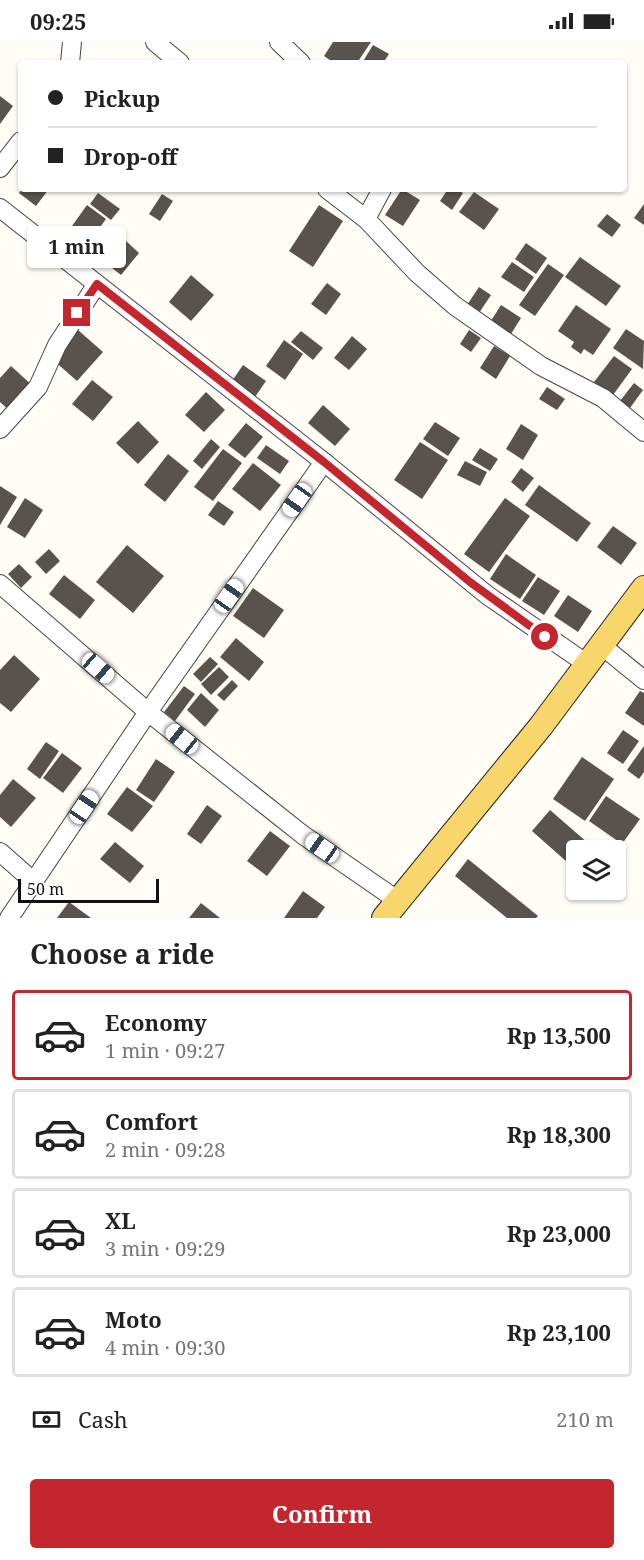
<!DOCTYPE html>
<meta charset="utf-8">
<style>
body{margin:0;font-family:"Noto Serif",serif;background:#f2f2f2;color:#222;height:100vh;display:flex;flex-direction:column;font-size:22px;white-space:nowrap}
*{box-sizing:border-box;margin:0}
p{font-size:20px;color:#767676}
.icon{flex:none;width:33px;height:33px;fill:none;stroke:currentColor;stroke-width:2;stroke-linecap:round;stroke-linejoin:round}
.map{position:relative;height:876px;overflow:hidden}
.details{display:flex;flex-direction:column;background:#fff;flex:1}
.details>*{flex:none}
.top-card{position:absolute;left:18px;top:18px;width:609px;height:132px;border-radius:6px;box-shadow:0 2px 4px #0004;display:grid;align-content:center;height:132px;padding:0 30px;background:#fff}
.controls{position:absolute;left:566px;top:798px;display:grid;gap:12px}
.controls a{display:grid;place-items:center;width:60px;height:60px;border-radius:6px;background:#fff;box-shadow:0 2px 4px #0004;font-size:30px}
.scale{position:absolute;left:18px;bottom:15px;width:141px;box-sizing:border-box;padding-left:6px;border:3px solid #111;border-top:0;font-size:16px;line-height:21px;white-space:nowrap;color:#111;-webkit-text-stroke:4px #fff;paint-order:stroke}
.end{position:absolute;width:27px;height:27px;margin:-14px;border:8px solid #c4262e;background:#fff;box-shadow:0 0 0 3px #fff}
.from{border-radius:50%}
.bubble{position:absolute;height:42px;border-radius:6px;background:#fff;box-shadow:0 2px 4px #0004;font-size:20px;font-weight:700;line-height:42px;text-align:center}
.car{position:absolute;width:18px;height:36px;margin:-18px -9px;border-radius:8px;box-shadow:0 0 4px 2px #0007;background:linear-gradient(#fff 24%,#345 0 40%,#fff 0 76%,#345 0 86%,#fff 0)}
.top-card b{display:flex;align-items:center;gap:21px;height:57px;font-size:22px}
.top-card b+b{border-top:2px solid #e0e0e0}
.top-card i{width:15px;height:15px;background:#222}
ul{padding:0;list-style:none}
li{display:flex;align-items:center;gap:18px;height:90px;margin:0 12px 9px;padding:0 18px;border:3px solid #e0e0e0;border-radius:6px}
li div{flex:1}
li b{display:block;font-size:22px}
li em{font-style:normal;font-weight:700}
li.selected{border-color:#c4262e}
li>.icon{width:54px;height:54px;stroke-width:1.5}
h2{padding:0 30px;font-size:27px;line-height:72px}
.pay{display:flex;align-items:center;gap:15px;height:66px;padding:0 30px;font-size:22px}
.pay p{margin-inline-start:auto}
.action{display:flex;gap:12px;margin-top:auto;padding:12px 30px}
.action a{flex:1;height:69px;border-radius:6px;background:#c4262e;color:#fff;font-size:24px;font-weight:700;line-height:69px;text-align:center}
.status{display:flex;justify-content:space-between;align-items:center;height:42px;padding:0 30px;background:#fff;direction:ltr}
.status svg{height:16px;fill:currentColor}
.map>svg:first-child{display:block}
.building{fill:#5a524d}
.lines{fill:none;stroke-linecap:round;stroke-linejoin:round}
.minor-casing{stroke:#444;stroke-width:20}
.major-casing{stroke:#222;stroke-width:26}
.minor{stroke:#fff;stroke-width:18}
.major{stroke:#f9d66b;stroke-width:24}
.route{stroke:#c4262e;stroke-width:8}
</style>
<div class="status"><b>09:25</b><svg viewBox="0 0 49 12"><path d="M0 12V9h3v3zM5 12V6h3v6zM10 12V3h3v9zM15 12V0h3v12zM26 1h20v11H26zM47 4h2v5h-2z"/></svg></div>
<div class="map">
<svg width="644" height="876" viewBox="0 0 644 876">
<rect width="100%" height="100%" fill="#fffdf5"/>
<!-- building -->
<g class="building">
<polygon points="333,0 371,0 357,21 334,21 324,14"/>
<polygon points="373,3 389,12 383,21 362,21"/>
<polygon points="0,54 13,64 0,82"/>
<polygon points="22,147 49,147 36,164 19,151"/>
<polygon points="402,147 420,158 403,184 385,173"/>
<polygon points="448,147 457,147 463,151 452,168 440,159"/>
<polygon points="474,150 499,167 484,188 459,170"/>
<polygon points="98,151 120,167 111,178 90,162"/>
<polygon points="162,152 173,159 160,179 149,172"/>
<polygon points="644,162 644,183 634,176"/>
<polygon points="87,163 106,177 86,205 67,191"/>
<polygon points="319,163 343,179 313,225 289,209"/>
<polygon points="607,172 621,183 612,195 597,184"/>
<polygon points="126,199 139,211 121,233 107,222"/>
<polygon points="526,201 547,216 536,232 515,217"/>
<polygon points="580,215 621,244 606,264 565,235"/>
<polygon points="512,220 534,235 524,250 501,235"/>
<polygon points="548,222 564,233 535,274 519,263"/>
<polygon points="191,233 214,253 191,279 169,260"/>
<polygon points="327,241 341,252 326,273 311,262"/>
<polygon points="479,245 491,253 477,274 465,266"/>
<polygon points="501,263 521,276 509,295 489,282"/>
<polygon points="576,263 611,287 593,313 584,307 581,312 571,305 574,300 558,289"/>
<polygon points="626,287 644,299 643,327 613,306"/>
<polygon points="78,288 103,310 77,339 52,317"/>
<polygon points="469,288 481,296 471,310 460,302"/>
<polygon points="301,289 323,306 313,318 291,300"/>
<polygon points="352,294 367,307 349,328 334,316"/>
<polygon points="284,298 303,312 285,338 266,324"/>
<polygon points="494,304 510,314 496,337 480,326"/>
<polygon points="614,314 632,327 613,353 594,340"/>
<polygon points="243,323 266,339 253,358 230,342"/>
<polygon points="11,324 34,345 11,370 0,360 0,336"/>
<polygon points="92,338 113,355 93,379 72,362"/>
<polygon points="634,341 643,348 630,366 620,359"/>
<polygon points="547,345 565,357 557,368 539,357"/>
<polygon points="206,350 225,368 204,390 185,373"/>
<polygon points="323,363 350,387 335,404 308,381"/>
<polygon points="138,379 159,400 138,422 116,401"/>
<polygon points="435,380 460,396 448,414 423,397"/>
<polygon points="246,381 263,395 245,416 228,403"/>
<polygon points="521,382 538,393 523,418 506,407"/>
<polygon points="211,397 220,405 202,427 193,419"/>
<polygon points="420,400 448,418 422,457 394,438"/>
<polygon points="266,403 289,419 280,432 257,416"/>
<polygon points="480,406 498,417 490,429 472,418"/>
<polygon points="223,407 242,421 213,459 194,445"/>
<polygon points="168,412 189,429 165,460 144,443"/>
<polygon points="465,419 487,430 480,444 457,433"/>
<polygon points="253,421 281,443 260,469 232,447"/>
<polygon points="521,426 534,436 523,450 511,440"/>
<polygon points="539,443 591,481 577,500 525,463"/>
<polygon points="0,444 17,455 0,483"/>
<polygon points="25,456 43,468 25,496 7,485"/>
<polygon points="505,456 530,474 489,530 464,512"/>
<polygon points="218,459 234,470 224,484 208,473"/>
<polygon points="613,484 637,501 621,523 597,505"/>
<polygon points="127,503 164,534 133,571 96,540"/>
<polygon points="49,507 60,519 46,532 35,520"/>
<polygon points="506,512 536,533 520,557 490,537"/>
<polygon points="19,522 32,535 21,546 8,532"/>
<polygon points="64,533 95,558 80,577 49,552"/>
<polygon points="538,535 560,549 544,573 522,559"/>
<polygon points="253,546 284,568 264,596 233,574"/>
<polygon points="568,553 592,569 578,590 554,574"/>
<polygon points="236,596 264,620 249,639 220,615"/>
<polygon points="14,613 40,637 11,670 0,661 0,628"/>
<polygon points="210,615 218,622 201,640 193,632"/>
<polygon points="219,625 229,635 211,653 201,642"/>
<polygon points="232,638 238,644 224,659 217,653"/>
<polygon points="184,644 195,652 175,679 164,670"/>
<polygon points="640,649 644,651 644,684 625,671"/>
<polygon points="201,651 219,668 205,685 187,668"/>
<polygon points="623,688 639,699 623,722 607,711"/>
<polygon points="46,700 59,709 40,737 27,727"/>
<polygon points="644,704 644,730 639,737 627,728"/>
<polygon points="62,711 82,726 63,751 43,736"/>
<polygon points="582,715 614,737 585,779 553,757"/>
<polygon points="156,717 175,730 154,760 136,748"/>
<polygon points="13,737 36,756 11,785 0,775 0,753"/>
<polygon points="127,745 153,764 132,790 107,772"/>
<polygon points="606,754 640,777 622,802 589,779"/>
<polygon points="207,763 222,774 201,802 187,792"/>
<polygon points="550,768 596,808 576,808 576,828 532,789"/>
<polygon points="270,789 290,804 267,834 247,819"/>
<polygon points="115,800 144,824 130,841 100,817"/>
<polygon points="468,817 538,874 536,876 507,876 455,834"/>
<polygon points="303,849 325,865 317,876 284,876"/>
<polygon points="69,860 91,876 57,876"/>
<polygon points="201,861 220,876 189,876"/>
</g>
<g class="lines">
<defs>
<g id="minor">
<polyline points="155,0 180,21"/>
<polyline points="279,0 301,21"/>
<polyline points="70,21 72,0"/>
<polyline points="0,126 21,99"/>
<polyline points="327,147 366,177 417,231 455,264 541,324 603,356 644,390"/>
<polyline points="0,166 324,420 487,553 587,622"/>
<polyline points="366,177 382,147"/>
<polyline points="0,387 38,345 57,303 97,242"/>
<polyline points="0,542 148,670 303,793 397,858"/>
<polyline points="601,603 644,638"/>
<polyline points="0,810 34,840"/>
<polyline points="9,876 148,670 324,420"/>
</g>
<polyline id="major" points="384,876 541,684 644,546"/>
</defs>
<!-- minor casing -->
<use href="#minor" class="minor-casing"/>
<!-- major casing -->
<use href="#major" class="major-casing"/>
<!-- minor -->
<use href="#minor" class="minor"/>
<!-- major -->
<use href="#major" class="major"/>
</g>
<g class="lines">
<!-- route -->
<polyline class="route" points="77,271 97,242 324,420 470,540 545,595"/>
</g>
</svg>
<div class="controls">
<a><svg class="icon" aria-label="layers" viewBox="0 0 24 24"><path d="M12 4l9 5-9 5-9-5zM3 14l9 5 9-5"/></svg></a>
</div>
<div class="scale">50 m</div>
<i class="end from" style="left:545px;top:595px"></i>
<i class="end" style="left:77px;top:271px"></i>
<div class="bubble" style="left:27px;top:184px;width:99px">1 min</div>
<i class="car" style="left:297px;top:458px;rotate:215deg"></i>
<i class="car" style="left:229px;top:554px;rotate:35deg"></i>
<i class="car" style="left:98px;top:626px;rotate:131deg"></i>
<i class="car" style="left:182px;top:697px;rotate:309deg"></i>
<i class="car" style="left:84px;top:765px;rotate:34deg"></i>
<i class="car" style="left:322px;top:806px;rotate:305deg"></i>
<div class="top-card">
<b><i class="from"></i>Pickup</b>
<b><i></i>Drop-off</b>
</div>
</div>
<section class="details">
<h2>Choose a ride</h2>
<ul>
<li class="selected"><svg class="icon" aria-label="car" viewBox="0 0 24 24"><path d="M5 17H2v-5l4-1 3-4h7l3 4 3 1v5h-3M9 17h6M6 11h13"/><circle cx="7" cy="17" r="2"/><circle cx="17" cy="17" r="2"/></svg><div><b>Economy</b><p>1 min · 09:27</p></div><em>Rp 13,500</em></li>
<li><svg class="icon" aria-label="car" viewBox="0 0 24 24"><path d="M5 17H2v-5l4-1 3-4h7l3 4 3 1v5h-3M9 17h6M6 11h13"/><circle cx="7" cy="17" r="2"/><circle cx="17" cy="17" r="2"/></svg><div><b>Comfort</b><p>2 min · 09:28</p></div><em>Rp 18,300</em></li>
<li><svg class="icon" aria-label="car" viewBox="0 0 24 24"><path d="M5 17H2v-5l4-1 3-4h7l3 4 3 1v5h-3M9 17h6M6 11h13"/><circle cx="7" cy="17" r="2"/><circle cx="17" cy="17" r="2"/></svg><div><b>XL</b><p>3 min · 09:29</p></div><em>Rp 23,000</em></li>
<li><svg class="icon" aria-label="car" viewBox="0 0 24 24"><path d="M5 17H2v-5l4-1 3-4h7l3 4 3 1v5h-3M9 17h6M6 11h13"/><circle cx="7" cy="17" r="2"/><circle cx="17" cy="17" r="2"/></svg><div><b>Moto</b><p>4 min · 09:30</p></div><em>Rp 23,100</em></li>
</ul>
<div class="pay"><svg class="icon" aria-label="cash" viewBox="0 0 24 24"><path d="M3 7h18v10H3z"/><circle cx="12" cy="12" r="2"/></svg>Cash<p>210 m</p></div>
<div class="action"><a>Confirm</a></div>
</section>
